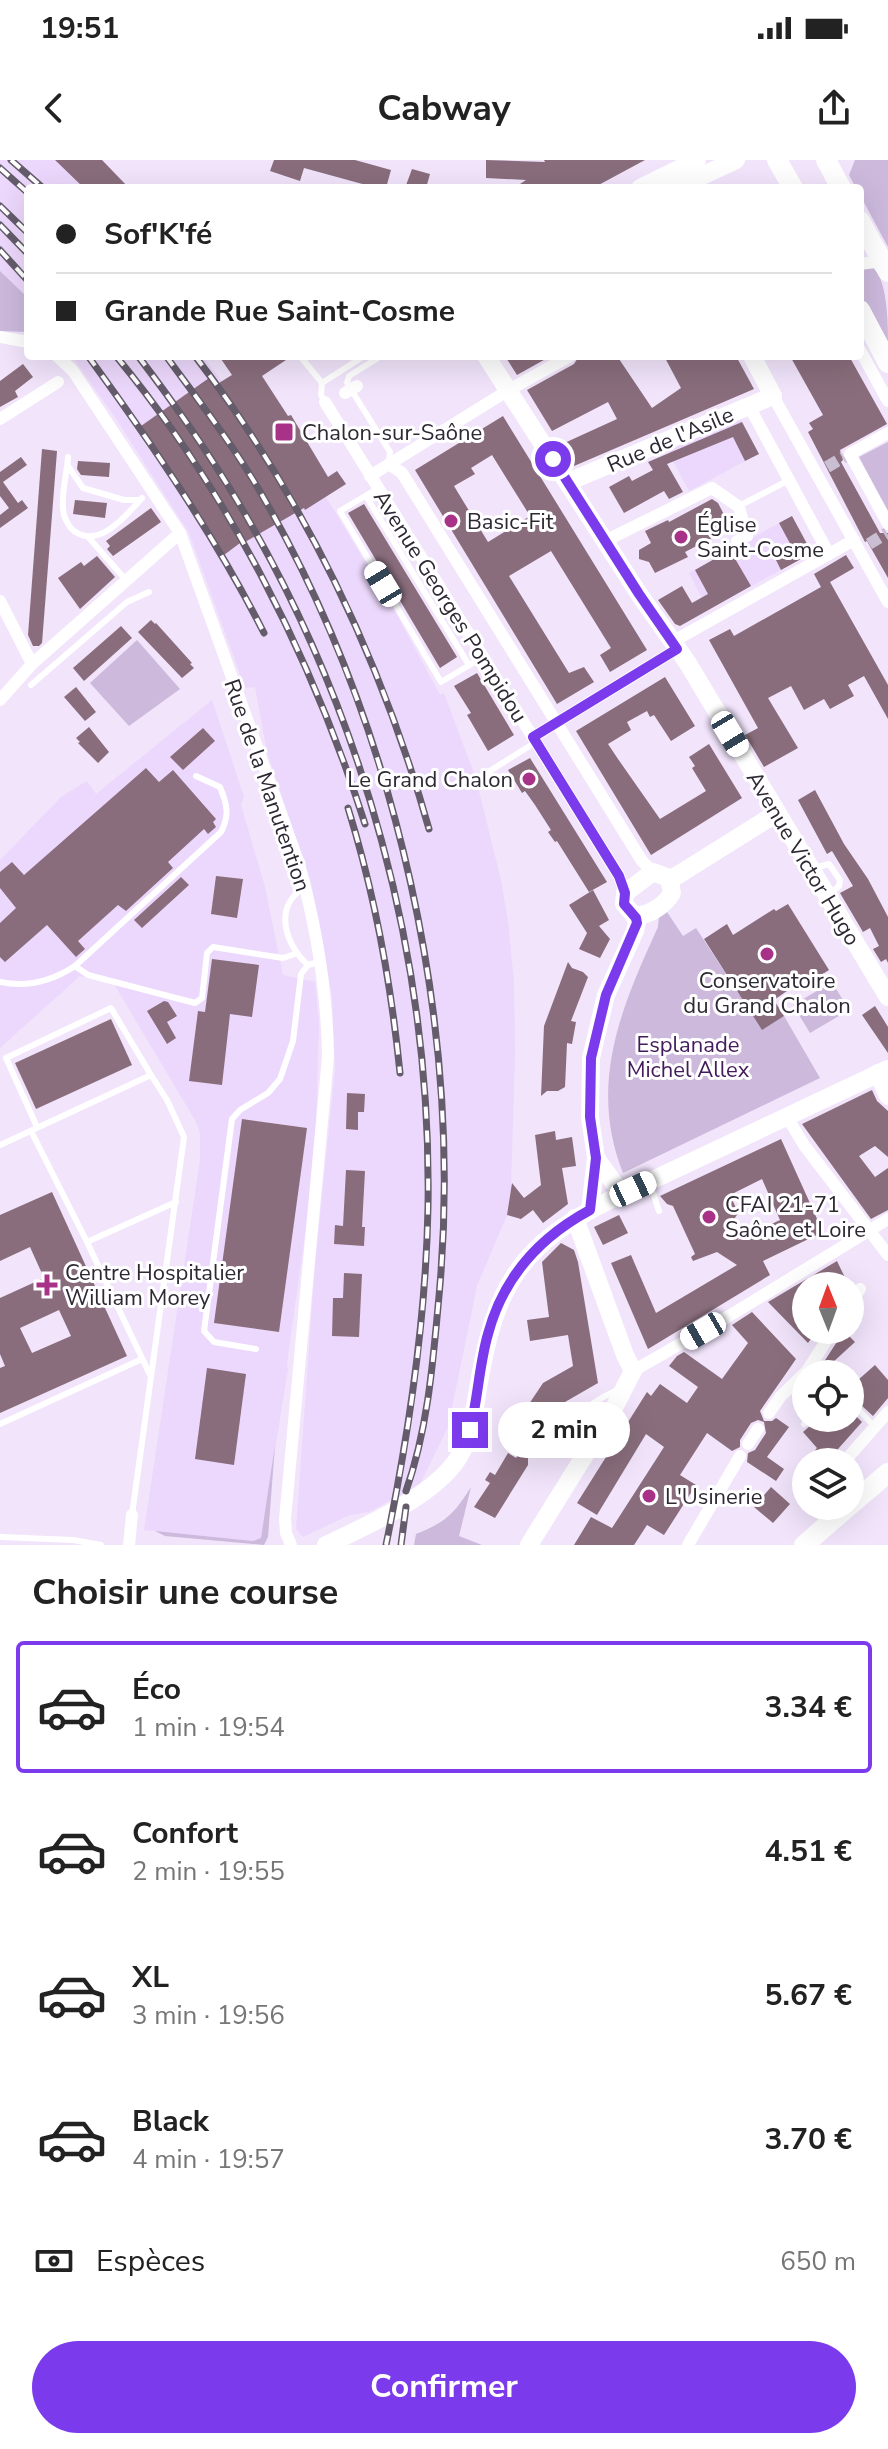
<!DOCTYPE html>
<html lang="fr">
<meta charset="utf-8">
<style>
body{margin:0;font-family:"Nunito Sans",sans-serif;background:#f6f6f6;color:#222;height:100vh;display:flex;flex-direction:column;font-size:30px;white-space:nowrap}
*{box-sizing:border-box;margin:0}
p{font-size:26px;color:#767676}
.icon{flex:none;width:44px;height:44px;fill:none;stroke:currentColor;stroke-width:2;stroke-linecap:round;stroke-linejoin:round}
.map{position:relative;height:1385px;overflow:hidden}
.details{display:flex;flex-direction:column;background:#fff;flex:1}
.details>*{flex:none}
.hud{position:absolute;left:24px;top:24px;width:840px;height:176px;border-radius:8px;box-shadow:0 8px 32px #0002;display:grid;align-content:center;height:176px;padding:0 32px;background:#fff}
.needle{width:52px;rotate:359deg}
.tools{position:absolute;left:792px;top:1112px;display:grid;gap:16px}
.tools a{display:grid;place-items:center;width:72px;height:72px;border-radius:50%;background:#fff;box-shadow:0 8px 32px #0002;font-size:40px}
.end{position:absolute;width:36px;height:36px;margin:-18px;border:10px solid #7c3aed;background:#fff;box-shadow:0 0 0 4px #fff}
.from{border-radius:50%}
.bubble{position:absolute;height:56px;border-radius:28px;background:#fff;box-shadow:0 8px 32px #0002;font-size:26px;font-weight:700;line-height:56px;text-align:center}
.car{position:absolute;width:24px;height:48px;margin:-24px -12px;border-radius:10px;box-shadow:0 0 6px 2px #0007;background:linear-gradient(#fff 24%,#345 0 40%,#fff 0 76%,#345 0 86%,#fff 0)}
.hud b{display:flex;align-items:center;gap:28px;height:76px;font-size:30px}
.hud b+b{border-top:2px solid #e0e0e0}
.hud i{width:20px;height:20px;background:#222}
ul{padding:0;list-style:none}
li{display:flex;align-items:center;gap:24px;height:132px;margin:0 16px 12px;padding:0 16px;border:4px solid transparent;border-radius:8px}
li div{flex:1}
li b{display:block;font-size:30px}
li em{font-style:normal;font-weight:700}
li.active{border-color:#7c3aed}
li>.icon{width:72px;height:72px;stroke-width:1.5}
h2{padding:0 32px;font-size:36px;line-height:96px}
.pay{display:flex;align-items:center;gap:20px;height:88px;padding:0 32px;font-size:30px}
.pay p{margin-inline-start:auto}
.action{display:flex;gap:16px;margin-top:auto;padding:16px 32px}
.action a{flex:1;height:92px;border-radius:48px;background:#7c3aed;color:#fff;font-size:32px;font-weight:700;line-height:92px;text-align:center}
.status{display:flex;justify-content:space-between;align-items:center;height:56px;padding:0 40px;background:#fff;direction:ltr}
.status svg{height:22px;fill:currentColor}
header{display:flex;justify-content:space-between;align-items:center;height:104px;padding:0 32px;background:#fff;font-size:36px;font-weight:700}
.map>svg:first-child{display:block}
.built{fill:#ecd8fc}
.green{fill:#ccb9dc}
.building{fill:#896d7c;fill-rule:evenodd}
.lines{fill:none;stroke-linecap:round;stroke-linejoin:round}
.street-tunnel{stroke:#cabed3;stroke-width:12;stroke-dasharray:12 6;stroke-linecap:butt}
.lane{stroke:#fff;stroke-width:6}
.street{stroke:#fff;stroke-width:12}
.secondary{stroke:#fff;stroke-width:18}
.primary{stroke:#fff;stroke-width:20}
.rail-casing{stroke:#645c6a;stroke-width:7}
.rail{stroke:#fff;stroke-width:4;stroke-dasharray:12;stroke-linecap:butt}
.route{stroke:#7c3aed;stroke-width:10}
.poi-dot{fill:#a93289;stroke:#fff;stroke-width:3}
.labels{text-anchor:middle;stroke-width:6;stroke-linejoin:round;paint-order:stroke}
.poi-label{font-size:22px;fill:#2e2833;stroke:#fff;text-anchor:start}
.street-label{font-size:22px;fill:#2e2833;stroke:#fff}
.park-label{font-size:22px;fill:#421b5a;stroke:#fff}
</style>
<div class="status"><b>19:51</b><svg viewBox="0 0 49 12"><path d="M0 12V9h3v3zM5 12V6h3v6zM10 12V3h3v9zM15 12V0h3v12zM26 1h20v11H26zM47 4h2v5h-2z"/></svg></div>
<header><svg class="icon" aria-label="back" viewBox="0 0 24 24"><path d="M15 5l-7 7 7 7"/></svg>Cabway<svg class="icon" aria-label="share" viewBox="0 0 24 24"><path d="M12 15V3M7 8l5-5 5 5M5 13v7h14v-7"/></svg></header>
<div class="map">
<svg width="888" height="1385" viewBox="0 0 888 1385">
<rect width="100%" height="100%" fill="#f1e4fb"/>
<!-- built -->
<g class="built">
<polygon points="0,0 102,0 129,28 28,28 28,138 0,111"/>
<polygon points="72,196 203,196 222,221 261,196 262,216 288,256 291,255 328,316 337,311 346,324 326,337 397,455 440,535 444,533 476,619 501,720 509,768 514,825 515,893 511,1028 507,1055 477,1126 448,1267 420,1324 369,1352 350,1355 303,1377 296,1369 315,1104 335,909 332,836 311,722 267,592 255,527 245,528 189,373 118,262"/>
<polygon points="741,260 759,294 689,331 667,290"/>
<polygon points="792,356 812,393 708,450 689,413"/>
<polygon points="212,540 244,637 241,645 265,727 283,815 315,822 319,863 316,969 306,1068 287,1203 288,1209 261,1378 254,1381 144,1370 200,1000 200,973 196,962 114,824 80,816 0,888 0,700 62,636 87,621 96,634"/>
</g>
<!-- green -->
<g class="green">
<polygon points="855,0 888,0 888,87 860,35 860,28 856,28 849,15"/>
<path d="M870,106C888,114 888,165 888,188L860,136V110Z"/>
<polygon points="0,111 28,138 28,172 0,171"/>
<polygon points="888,282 888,351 859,297"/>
<polygon points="137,480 180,529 129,566 90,523"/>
<path d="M665,749L683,776L696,768L762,869L784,856L820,918L623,1013C588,924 621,848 658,767L659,756Z"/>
<polygon points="832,822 849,850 810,873 793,845"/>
<polygon points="275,1285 268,1377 264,1385 165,1376 155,1371 253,1381 261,1378"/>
<path d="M471,1327L459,1376L482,1385H414L416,1374C446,1362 454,1354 471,1327Z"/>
</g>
<!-- building -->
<g class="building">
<polygon points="55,0 102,0 129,28 84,28"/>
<polygon points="274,0 355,0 391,10 386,28 377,28 304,8 300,21 270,11"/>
<polygon points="486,0 545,2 544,0 645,0 593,28 514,28 526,20 486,18"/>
<polygon points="412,9 430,14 426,28 405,28"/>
<polygon points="219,196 292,196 262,216 288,256 291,255 328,317 337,311 346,324 305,350 304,348 245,382 244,380 224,395 141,266 209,218 214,226 232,215"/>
<polygon points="505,196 551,196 517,215"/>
<polygon points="579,196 617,196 652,248 681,228 664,196 736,196 754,229 574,306 560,285 617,259 608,242 552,271 527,230 574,204"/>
<polygon points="790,196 849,196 887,264 840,290 843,300 841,302 880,373 888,373 888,418 867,381 865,382 808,272 813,269 809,263 823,255"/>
<polygon points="23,204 33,217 15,231 18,237 0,247 0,221"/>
<path d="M503,256L647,490L610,512L600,495L611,488L551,391L509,416L569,513L584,507L594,522L557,544L415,310ZM492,295L530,356L488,382L454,326L475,314L471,308Z"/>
<polygon points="742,262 759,294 745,301 733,277 667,304 683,332 669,339 664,331 624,353 609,327 629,316 632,321 653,310 648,302"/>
<polygon points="42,289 57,291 42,483 39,486 33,486 28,475"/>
<polygon points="21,297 27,305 3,322 18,343 22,340 28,348 0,368 0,355 9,348 0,336 0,312"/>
<polygon points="78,301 110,303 109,317 81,315 77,309"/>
<polygon points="712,339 718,343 731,368 685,392 688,397 655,413 649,402 639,399 639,390 651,383 645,371 668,360 669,362"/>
<polygon points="75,340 107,343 105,358 73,354"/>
<polygon points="364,344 457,497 440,508 348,353"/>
<polygon points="151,348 161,362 113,396 107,389 110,386 106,381"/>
<polygon points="792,356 812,393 781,410 775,398 793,389 779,363"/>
<polygon points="730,390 751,426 680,466 675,464 658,440 682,426 692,443 708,434 695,410"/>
<polygon points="846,395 854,408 830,422 888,525 888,559 864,516 848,525 854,536 830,549 824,539 804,550 791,526 768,538 798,588 764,607 745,575 758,568 709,480 730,469 734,476 821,427 814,414"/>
<polygon points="97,396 115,417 80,449 58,418 81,402 84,406"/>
<polygon points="151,460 155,464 156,463 192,503 190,504 194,508 182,518 138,472"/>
<polygon points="121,466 132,478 84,521 73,508"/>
<polygon points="477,513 514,575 488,591 467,555 471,553 454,526"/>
<polygon points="665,517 695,566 671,581 654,555 650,557 647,551 627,562 631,570 608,584 618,599 660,659 706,631 692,608 695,606 689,597 709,584 742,638 651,695 576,571"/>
<polygon points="76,527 96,552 85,561 64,537"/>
<polygon points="89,567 109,592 98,603 78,583 80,582 76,578"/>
<polygon points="203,568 215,581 183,610 170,597"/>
<polygon points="530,598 607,722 589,732 557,681 555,682 548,672 551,670 535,645 525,631 522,633 508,610"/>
<polygon points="146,608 159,622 173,610 216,659 213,662 216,667 208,674 204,669 168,702 173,708 126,751 118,745 78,781 85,789 76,797 47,765 5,802 0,797 0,763 16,748 0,728 0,712 12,702 24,715"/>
<polygon points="815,630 844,684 868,719 888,757 888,803 886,799 881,802 873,789 879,786 870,768 863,772 840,733 853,726 832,691 827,694 798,640"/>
<polygon points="216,716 243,719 237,758 211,754"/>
<polygon points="181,717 189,725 142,768 134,760"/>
<polygon points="593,730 609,760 599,766 610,779 600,798 579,789 587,773 569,745"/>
<polygon points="788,744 829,810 810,822 807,817 774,840 784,856 762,870 704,779 727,764 733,775 774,749 776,751"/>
<polygon points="212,799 259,805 252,857 230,854 222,925 189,921 198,851 205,852"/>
<polygon points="568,802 572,808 583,812 588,817 571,861 576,862 572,884 567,883 565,927 558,931 547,931 541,936 544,866"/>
<polygon points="164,841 168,842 177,856 167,862 176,878 167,884 147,851"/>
<polygon points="875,846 888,867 888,893 862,855"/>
<polygon points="111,859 132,905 36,949 15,903"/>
<polygon points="872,930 877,941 888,951 888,997 875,986 859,996 875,1017 888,1008 888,1050 871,1059 802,964"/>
<polygon points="347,933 365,934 364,952 358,952 358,970 346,969"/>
<polygon points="242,959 307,968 279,1172 214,1163"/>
<polygon points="555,971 556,980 572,977 576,1006 562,1008 568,1044 543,1063 533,1050 521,1059 507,1055 512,1023 524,1038 541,1025 535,975"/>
<path d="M781,979L823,1072L763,1101L770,1115L648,1189L611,1103L631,1095L656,1153L737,1105L717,1092L693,1101L691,1097L695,1094L673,1046L667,1044L660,1036ZM762,1019L780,1060L738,1080L745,1063L723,1077L740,1050L736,1048L730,1035Z"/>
<polygon points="346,1010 365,1011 362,1067 365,1067 364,1086 334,1084 335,1065 343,1066"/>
<path d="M52,1032L127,1196L0,1253V1208L5,1206L0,1194V1138L44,1118L30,1087L0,1101V1055ZM59,1150L71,1176L32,1193L20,1168Z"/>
<polygon points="619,1055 628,1073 603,1085 594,1067"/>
<polygon points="561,1083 574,1090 578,1102 598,1223 565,1242 540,1281 515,1265 543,1223 573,1206 568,1175 530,1181 527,1160 549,1157 542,1102"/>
<polygon points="837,1101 849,1126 806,1126 806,1170 817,1170 808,1183 768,1142"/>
<polygon points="344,1113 362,1114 359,1177 332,1176 333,1138 343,1138"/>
<polygon points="752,1152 796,1199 760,1251 764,1261 772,1261 776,1258 789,1267 767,1297 784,1309 776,1321 747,1302 748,1293 755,1290 766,1273 764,1262 758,1260 751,1263 740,1280 740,1287 732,1291 707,1273 680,1315 696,1325 664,1375 647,1365 634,1385 574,1385 591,1357 612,1368 664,1287 646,1274 597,1355 577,1343 647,1232 651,1236 660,1224 687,1243 698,1227 669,1206 677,1196 684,1192 722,1219 748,1183 732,1165"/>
<polygon points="844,1171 855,1182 820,1214 816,1214"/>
<polygon points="875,1205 888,1220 888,1238 873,1256 850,1235 850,1227"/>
<polygon points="207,1208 246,1214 234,1305 195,1299"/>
<polygon points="850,1250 862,1262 830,1298 827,1302 805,1302 817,1288 803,1272 819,1258 850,1258"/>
<polygon points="508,1293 516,1298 518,1295 528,1298 528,1305 495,1358 474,1347 490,1323 485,1320 490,1312 495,1315"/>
<polygon points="771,1327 790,1344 773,1363 754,1347"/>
</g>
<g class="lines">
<!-- street-tunnel -->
<g class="street-tunnel">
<polyline points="827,307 844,297"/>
<polyline points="869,384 887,373"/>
</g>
<!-- lane -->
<g class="lane">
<polyline points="300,196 322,223"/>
<polyline points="381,196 349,216 347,223 390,292 389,302"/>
<polyline points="325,242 321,235 322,223 364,196"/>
<path d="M68,297C67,315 60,337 64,355C66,361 69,367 74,371C99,389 126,356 142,338"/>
<polyline points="68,306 83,328 124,340 139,340"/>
<polyline points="377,329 340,351 441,522 483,497"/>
<polyline points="366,336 469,505"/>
<polyline points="739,346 789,320"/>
<polyline points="89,378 126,420"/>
<polyline points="31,525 127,442 149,432"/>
<polyline points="485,614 536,582"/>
<path d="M196,616L220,627C227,644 230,655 221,672L75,806L88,815L195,843L202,838L207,793L213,787L283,798L295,794"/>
<polyline points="814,708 829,704 840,720 839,726 830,734"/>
<path d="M304,728C273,746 285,785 308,805"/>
<path d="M0,822C28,828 52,821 75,806"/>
<polyline points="37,967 6,898 111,848 151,915"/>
<polyline points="31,971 87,1082"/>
<polyline points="0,985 151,915 167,940 184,977 132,1355"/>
<polyline points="650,1024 659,1051"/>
<polyline points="256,1189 214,1182 204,1171 232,959 240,950 268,933 280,919 293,881 301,814 308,805 319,802"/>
<polyline points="150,1215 87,1082 176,1042"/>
<polyline points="850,1241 875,1267"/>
<polyline points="0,1264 142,1199"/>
<polyline points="804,1264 809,1258"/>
<path d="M587,1287C568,1252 590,1244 619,1229"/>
<polyline points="850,1321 859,1333"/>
<polyline points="0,1377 73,1380 101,1385"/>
</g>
<!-- street -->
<g class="street">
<polyline points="860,104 882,101"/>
<polyline points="0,177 28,182"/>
<polyline points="860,190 888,241"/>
<path d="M57,196L73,211L180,373L298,701C316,764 327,831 328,897L285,1359L286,1373L291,1385"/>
<polyline points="345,233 357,226"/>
<polyline points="773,236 888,442"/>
<polyline points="325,242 619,716 625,733"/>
<polyline points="749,246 829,394"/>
<polyline points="0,259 58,222"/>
<polyline points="888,273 850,294 888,364"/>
<polyline points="389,304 402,313 642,701 653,712"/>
<polyline points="370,316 507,231 570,196"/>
<polyline points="605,381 712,328 739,347 747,376 737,381"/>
<polyline points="0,441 32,504"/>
<polyline points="672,482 854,380"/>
<polyline points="0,540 32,504 180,373"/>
<polyline points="533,577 677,489"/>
<polyline points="787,957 804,985 888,1095"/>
<polyline points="850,1144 860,1129"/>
<polyline points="633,1211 729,1156 888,1059"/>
<polyline points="769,1253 781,1236 807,1211 833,1170"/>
<polyline points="748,1284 758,1269"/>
<polyline points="844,1302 888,1252"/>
<polyline points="817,1346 828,1364"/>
<polyline points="129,1385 132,1355"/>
<polyline points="688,1385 740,1296"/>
</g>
<!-- secondary -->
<g class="secondary">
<polyline points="640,28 697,0"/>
<polyline points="676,28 736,0"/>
<polyline points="486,196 639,434 687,502 888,837"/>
<polyline points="568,322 773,236 752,196"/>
<path d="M653,712L669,718L672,733C665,745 648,757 634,755L624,744L625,733Z"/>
<polyline points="670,720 777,653"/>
<polyline points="878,913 888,936"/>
<polyline points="596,998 622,1034"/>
<polyline points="590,1050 596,998 590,957 591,898 606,835 635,771 637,763 634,755"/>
<path d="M326,1385C365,1367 428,1338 454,1304C472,1281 474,1251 479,1223C495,1126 521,1084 610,1040L888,909"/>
<polyline points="529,1385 614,1248 633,1211 625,1195 575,1058"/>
</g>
<!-- primary -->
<g class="primary">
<polyline points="777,0 793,28"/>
<polyline points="826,0 841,28"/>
<polyline points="860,61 888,112"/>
<polyline points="860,150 888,203"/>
<polyline points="850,1345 888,1313"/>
<polyline points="804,1385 849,1346"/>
</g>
<defs>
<g id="rail">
<polyline points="11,0 43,28"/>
<polyline points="0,8 28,33"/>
<polyline points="0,46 28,73"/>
<polyline points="0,65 28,94"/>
<polyline points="0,90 28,121"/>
<path d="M88,196C152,284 215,376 264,473"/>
<path d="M116,196C229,333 311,496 365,664"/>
<path d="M138,196C174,243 208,292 238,342C364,553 432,801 428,1047C426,1161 409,1273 386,1385"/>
<path d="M166,196C199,241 234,286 262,335C397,568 464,868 439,1136C433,1201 428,1269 406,1331"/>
<path d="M195,196C303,336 381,499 429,669"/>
<path d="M348,648C375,735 391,823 400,913"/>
<polyline points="401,1385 406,1347"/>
</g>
</defs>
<!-- rail casing -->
<use href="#rail" class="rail-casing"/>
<!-- rail -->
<use href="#rail" class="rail"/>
</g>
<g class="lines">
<!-- route -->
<path class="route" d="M470,1270C478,1239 479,1205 488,1174C503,1118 540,1077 590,1050L596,998L590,957L591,898L606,835L637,763L636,758L624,744L625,733L619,716L533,577L677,489L639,434L553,299"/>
</g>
<!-- markers -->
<g class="poi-dot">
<rect x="274" y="262" width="20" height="20" rx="4"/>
<circle cx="451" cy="361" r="8"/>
<circle cx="681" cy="377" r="8"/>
<circle cx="529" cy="619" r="8"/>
<circle cx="767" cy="794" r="8"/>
<circle cx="709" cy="1057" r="8"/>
<path d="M43 1113h8v8h8v8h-8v8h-8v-8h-8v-8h8z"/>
<circle cx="649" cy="1336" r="8"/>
</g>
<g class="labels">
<!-- poi labels -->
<g class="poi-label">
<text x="302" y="280">Chalon-sur-Saône</text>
<text x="467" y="369">Basic-Fit</text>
<text x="697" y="372">Église<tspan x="697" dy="25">Saint-Cosme</tspan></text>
<text x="513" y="627" text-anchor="end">Le Grand Chalon</text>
<text x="767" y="828" text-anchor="middle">Conservatoire<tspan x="767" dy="25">du Grand Chalon</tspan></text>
<text x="725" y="1052">CFAI 21-71<tspan x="725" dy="25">Saône et Loire</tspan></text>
<text x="65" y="1120">Centre Hospitalier<tspan x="65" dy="25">William Morey</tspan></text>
<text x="665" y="1344">L'Usinerie</text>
</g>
<!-- street labels -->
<g class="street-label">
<text transform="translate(670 279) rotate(-23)" y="8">Rue de l'Asile</text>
<text transform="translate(451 446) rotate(58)" y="8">Avenue Georges Pompidou</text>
<text transform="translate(268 625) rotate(71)" y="8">Rue de la Manutention</text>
<text transform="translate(804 698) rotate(59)" y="8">Avenue Victor Hugo</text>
</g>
<!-- park labels -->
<g class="park-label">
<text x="688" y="892">Esplanade<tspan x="688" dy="25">Michel Allex</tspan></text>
</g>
</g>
</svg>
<div class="tools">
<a><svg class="needle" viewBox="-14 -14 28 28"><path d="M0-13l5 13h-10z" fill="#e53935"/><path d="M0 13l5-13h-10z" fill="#767676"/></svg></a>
<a><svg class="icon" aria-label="locate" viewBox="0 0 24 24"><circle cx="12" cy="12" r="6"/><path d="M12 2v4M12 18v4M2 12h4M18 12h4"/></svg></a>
<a><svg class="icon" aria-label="layers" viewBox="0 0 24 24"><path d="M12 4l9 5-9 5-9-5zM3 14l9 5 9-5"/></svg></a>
</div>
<i class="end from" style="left:553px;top:299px"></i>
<i class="end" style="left:470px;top:1270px"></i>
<div class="bubble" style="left:498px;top:1242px;width:132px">2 min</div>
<i class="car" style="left:383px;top:424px;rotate:329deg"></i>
<i class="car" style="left:730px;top:574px;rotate:149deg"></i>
<i class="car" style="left:633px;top:1029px;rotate:65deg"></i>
<i class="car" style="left:703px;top:1171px;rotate:240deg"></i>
<div class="hud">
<b><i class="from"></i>Sof'K'fé</b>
<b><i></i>Grande Rue Saint-Cosme</b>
</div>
</div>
<section class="details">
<h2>Choisir une course</h2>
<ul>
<li class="active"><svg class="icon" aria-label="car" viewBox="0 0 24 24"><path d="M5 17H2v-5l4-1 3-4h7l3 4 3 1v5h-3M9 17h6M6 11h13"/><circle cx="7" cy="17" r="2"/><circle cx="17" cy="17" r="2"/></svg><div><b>Éco</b><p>1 min · 19:54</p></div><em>3.34 €</em></li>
<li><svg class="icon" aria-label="car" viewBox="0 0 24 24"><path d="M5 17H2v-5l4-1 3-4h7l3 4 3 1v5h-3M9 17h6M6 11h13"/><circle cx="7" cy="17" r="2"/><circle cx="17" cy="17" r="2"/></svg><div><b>Confort</b><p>2 min · 19:55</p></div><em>4.51 €</em></li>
<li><svg class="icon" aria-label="car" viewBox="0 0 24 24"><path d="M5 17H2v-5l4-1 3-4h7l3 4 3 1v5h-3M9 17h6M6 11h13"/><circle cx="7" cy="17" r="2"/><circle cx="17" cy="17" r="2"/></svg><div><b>XL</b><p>3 min · 19:56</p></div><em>5.67 €</em></li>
<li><svg class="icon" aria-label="car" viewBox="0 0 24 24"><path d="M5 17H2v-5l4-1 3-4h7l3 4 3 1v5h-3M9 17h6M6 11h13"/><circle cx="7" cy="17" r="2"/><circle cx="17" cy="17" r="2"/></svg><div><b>Black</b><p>4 min · 19:57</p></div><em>3.70 €</em></li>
</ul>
<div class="pay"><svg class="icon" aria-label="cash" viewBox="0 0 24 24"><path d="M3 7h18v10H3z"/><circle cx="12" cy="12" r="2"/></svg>Espèces<p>650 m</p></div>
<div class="action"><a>Confirmer</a></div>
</section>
